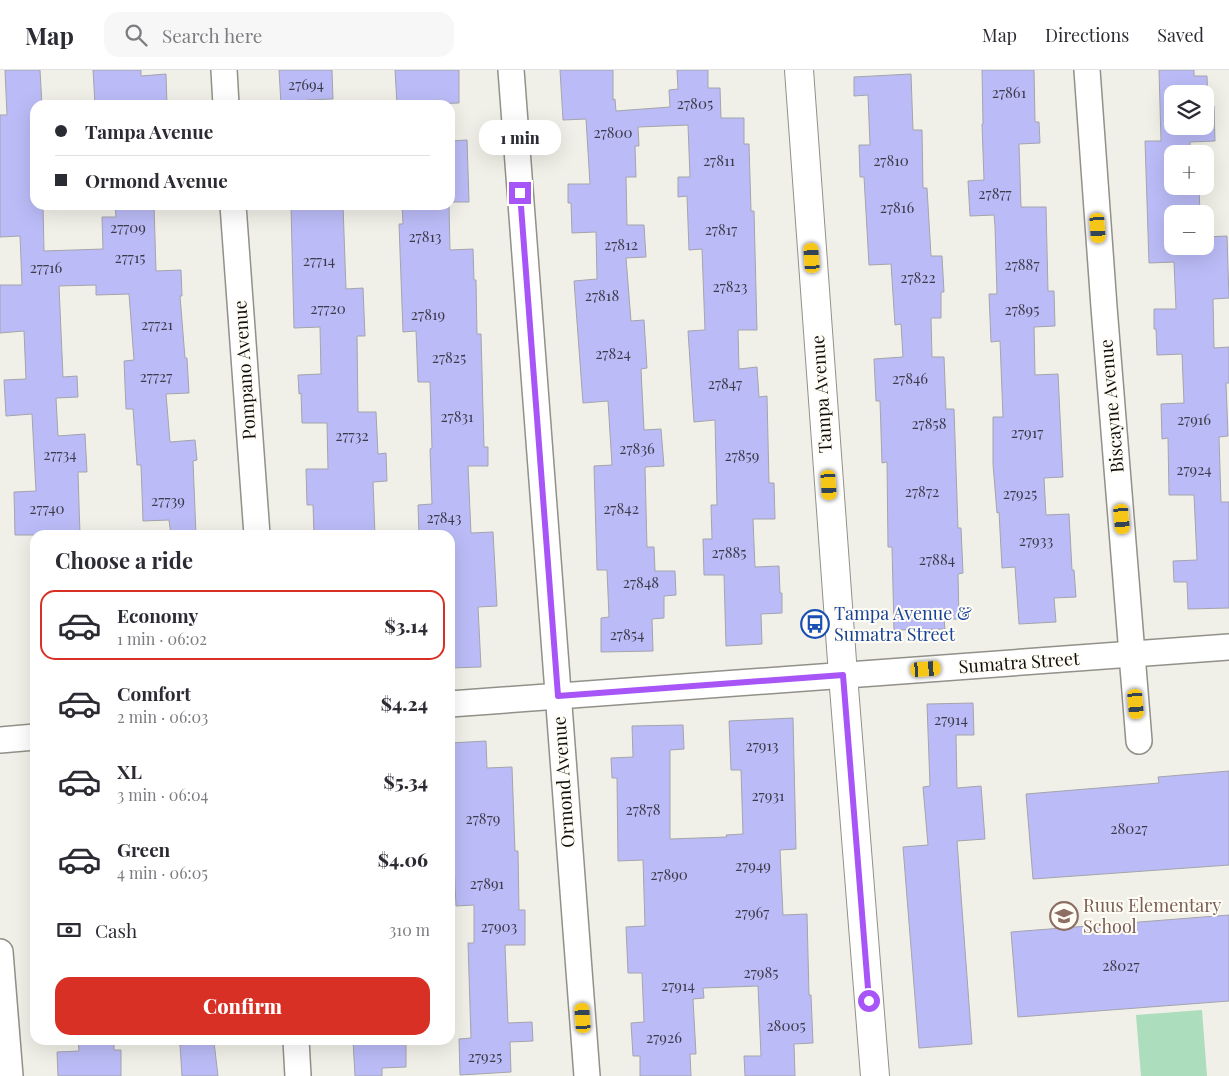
<!DOCTYPE html>
<meta charset="utf-8">
<style>
body{margin:0;font-family:"Playfair Display",serif;background:#f7f7f7;color:#2b2b33;height:100vh;display:flex;flex-direction:column;font-size:19px;white-space:nowrap}
*{box-sizing:border-box;margin:0}
p{font-size:16px;color:#7c7c81}
.icon{flex:none;width:28px;height:28px;fill:none;stroke:currentColor;stroke-width:2;stroke-linecap:round;stroke-linejoin:round}
.map{position:relative;flex:1;overflow:hidden}
.drawer{position:absolute;left:30px;top:460px;width:425px;height:515px;display:flex;flex-direction:column;background:#fff;border-radius:15px;box-shadow:0 5px 20px #0002}
.drawer>*{flex:none}
.top-card{position:absolute;left:30px;top:30px;width:425px;height:110px;border-radius:15px;box-shadow:0 5px 20px #0002;display:grid;align-content:center;height:110px;padding:0 25px;background:#fff}
.fabs{position:absolute;left:1164px;top:15px;display:grid;gap:10px}
.fabs a{display:grid;place-items:center;width:50px;height:50px;border-radius:10px;background:#fff;box-shadow:0 5px 20px #0002;font-size:25px}
.end{position:absolute;width:22px;height:22px;margin:-11px;border:6px solid #a855f7;background:#fff;box-shadow:0 0 0 2px #fff}
.from{border-radius:50%}
.bubble{position:absolute;height:35px;border-radius:15px;background:#fff;box-shadow:0 5px 20px #0002;font-size:16px;font-weight:800;line-height:35px;text-align:center}
.car{position:absolute;width:15px;height:30px;margin:-15px -8px;border-radius:6px;box-shadow:0 0 4px 1px #0007;background:linear-gradient(#f5c518 24%,#345 0 40%,#f5c518 0 76%,#345 0 86%,#f5c518 0)}
.top-card b{display:flex;align-items:center;gap:18px;height:48px;font-size:19px}
.top-card b+b{border-top:1px solid #e1e1e2}
.top-card i{width:12px;height:12px;background:#2b2b33}
ul{padding:0;list-style:none}
li{display:flex;align-items:center;gap:15px;height:70px;margin:0 10px 8px;padding:0 15px;border:2px solid transparent;border-radius:15px}
li div{flex:1}
li b{display:block;font-size:19px}
li em{font-style:normal;font-weight:800}
li.active{border-color:#d93025}
li>.icon{width:45px;height:45px;stroke-width:1.5}
h2{padding:0 25px;font-size:22px;line-height:60px}
.pay{display:flex;align-items:center;gap:12px;height:55px;padding:0 25px;font-size:19px}
.pay p{margin-inline-start:auto}
.button{display:flex;gap:10px;margin-top:auto;padding:10px 25px}
.button a{flex:1;height:58px;border-radius:15px;background:#d93025;color:#fff;font-size:20px;font-weight:800;line-height:58px;text-align:center}
header{display:flex;align-items:center;gap:30px;box-sizing:border-box;height:70px;padding:0 25px;background:#fff;border-bottom:1px solid #e1e1e2}
header strong{font-size:24px}
nav{display:flex;gap:28px;margin-inline-start:auto;font-size:18px}
.search{width:350px;height:45px;background:#f7f7f7;display:flex;align-items:center;gap:12px;box-sizing:border-box;padding:0 18px;border-radius:15px;color:#7c7c81;font-size:19px}
.map>svg:first-child{display:block}
.green{fill:#acddbd}
.building{fill:#bbbbf7;stroke:#a4a4ac;fill-rule:evenodd}
.lines{fill:none;stroke-linecap:round;stroke-linejoin:round}
.street-casing{stroke:#919089;stroke-width:28}
.secondary-casing{stroke:#919089;stroke-width:30}
.street{stroke:#fff;stroke-width:25}
.secondary{stroke:#fff;stroke-width:28}
.route{stroke:#a855f7;stroke-width:6}
.labels{text-anchor:middle;stroke-width:4;stroke-linejoin:round;paint-order:stroke}
.number-label{font-size:15px;fill:#3b3a48}
.street-label{font-size:18px;fill:#100f0d;stroke:#fffdf5}
.transit-label{font-size:18px;fill:#164399;stroke:#fffdf5;text-anchor:start}
.education-label{font-size:18px;fill:#785e54;stroke:#fffdf5;text-anchor:start}
</style>
<header>
<strong>Map</strong>
<div class="search"><svg class="icon" aria-label="search" viewBox="0 0 24 24"><circle cx="10" cy="10" r="6"/><path d="M15 15l6 6"/></svg>Search here</div>
<nav><a>Map</a><a>Directions</a><a>Saved</a></nav>
</header>
<div class="map">
<svg width="1229" height="1006" viewBox="0 0 1229 1006">
<rect width="100%" height="100%" fill="#f1f0e8"/>
<!-- green -->
<polygon class="green" points="1202,940 1207,1006 1141,1006 1136,945"/>
<!-- building -->
<g class="building">
<polygon points="5,0 40,0 42,35 35,35 35,135 43,135 44,181 103,179 102,147 116,147 115,135 154,135 156,201 181,200 182,226 180,226 185,288 187,288 189,323 166,324 170,372 195,370 197,390 193,391 196,465 171,465 169,450 143,451 141,395 137,395 133,339 126,339 124,291 134,290 129,224 96,225 96,215 59,216 63,307 77,306 78,327 56,328 58,366 85,364 87,402 78,402 80,465 15,465 14,422 36,421 32,344 6,346 4,310 26,309 24,261 0,263 0,215 22,215 20,166 0,167 0,45 7,45"/>
<polygon points="93,0 141,0 141,6 166,4 167,35 95,35"/>
<polygon points="279,0 332,0 333,29 307,30 307,35 281,35"/>
<polygon points="395,0 459,0 459,33 397,35"/>
<polygon points="560,0 613,0 613,30 615,29 616,41 670,37 669,20 678,19 677,0 708,0 708,18 720,18 721,48 744,48 744,74 749,74 751,141 754,141 757,260 738,260 739,299 757,297 759,327 767,326 769,413 774,413 775,449 753,449 755,497 779,496 780,523 782,523 782,543 761,544 762,574 726,576 724,505 704,505 703,469 712,469 711,435 717,435 715,350 694,352 688,261 705,260 702,179 689,180 687,126 678,127 678,107 690,107 688,55 638,57 639,76 635,76 636,107 626,107 627,155 644,155 646,187 626,188 631,251 644,250 647,298 641,299 644,360 661,359 664,396 645,397 647,477 654,477 655,501 675,501 676,525 664,526 664,548 652,549 653,581 601,582 601,548 609,547 607,500 597,500 594,396 612,395 608,331 583,333 574,211 597,209 596,162 572,163 571,133 568,133 568,114 590,114 586,49 563,50"/>
<polygon points="982,0 1034,0 1035,52 1039,52 1040,73 1019,74 1021,137 1046,137 1048,221 1054,221 1055,256 1034,257 1035,305 1058,304 1063,407 1044,408 1046,445 1069,444 1072,500 1074,500 1076,527 1054,528 1056,552 1019,554 1015,497 1002,498 999,442 997,443 993,394 993,347 1003,347 1000,271 991,272 989,224 997,224 995,156 994,145 970,146 968,111 984,110 982,54 983,54"/>
<path d="M1159,0H1194V6H1207L1208,36H1214L1215,71L1190,72V84H1172V116H1199L1200,144H1172V176H1205V167L1227,166L1229,228L1213,229L1214,278L1229,277V313H1226L1228,366L1219,367L1221,432H1229V538L1188,539L1187,512H1174L1173,491L1197,490L1194,425H1169L1168,368L1162,369L1161,334L1184,333L1182,284L1157,285L1156,259H1154V239H1176L1174,192L1149,193L1145,71H1161ZM1172,24H1205V56H1172Z"/>
<polygon points="911,4 913,60 922,60 923,118 927,118 931,186 942,186 944,222 941,222 941,248 931,248 932,287 944,287 946,339 954,339 958,458 961,458 963,503 958,504 959,549 944,549 945,559 894,560 892,477 888,477 887,392 882,393 880,331 876,331 874,289 903,287 901,254 895,255 891,194 869,195 864,107 860,107 859,75 870,75 868,25 854,26 854,7"/>
<polygon points="467,70 469,132 450,132 450,71"/>
<polygon points="309,135 343,135 346,219 363,218 365,266 357,266 358,342 376,342 378,384 386,383 387,411 373,412 375,465 314,465 313,435 307,435 306,399 328,399 327,353 302,353 301,323 299,324 298,305 321,304 320,257 294,258 291,137 309,137"/>
<polygon points="402,135 449,135 450,180 473,179 474,210 476,210 477,264 481,264 484,377 488,377 488,396 468,396 471,463 493,462 497,536 478,537 481,597 450,598 450,465 419,465 418,435 432,434 430,379 432,378 430,312 418,312 416,261 403,262 399,154 403,154"/>
<polygon points="973,633 974,665 956,665 957,718 981,716 985,769 957,771 972,974 919,978 903,777 928,775 923,717 930,716 927,634"/>
<polygon points="793,648 796,779 780,780 783,845 807,844 809,925 811,925 813,973 794,974 795,1006 745,1006 744,986 761,986 758,916 703,918 704,928 693,929 696,984 690,984 691,1006 640,1006 640,986 633,986 631,953 644,952 642,903 628,903 626,857 645,856 643,790 618,791 617,708 612,708 611,688 633,687 632,656 683,655 684,679 670,680 670,769 727,767 726,765 743,764 741,700 731,700 729,651"/>
<polygon points="486,671 487,698 512,697 515,781 518,781 519,840 525,840 525,875 505,875 508,953 532,952 533,971 510,972 511,1002 460,1005 459,969 471,968 468,873 474,873 474,835 456,836 450,707 450,673"/>
<polygon points="1229,701 1229,795 1033,809 1026,724 1159,713 1158,707"/>
<polygon points="1229,845 1229,931 1018,947 1011,862"/>
<polygon points="78,970 114,970 114,980 121,980 121,1006 58,1006 57,982 79,981"/>
<polygon points="353,970 406,970 406,997 382,998 382,1006 355,1006"/>
<polygon points="214,972 218,1006 182,1006 180,975"/>
</g>
<g class="lines">
<defs>
<g id="street">
<polyline points="224,0 226,35"/>
<polyline points="511,0 587,1006"/>
<polyline points="1087,0 1104,237 1139,671"/>
<polyline points="233,135 257,465"/>
<polyline points="450,634 1229,577"/>
<polyline points="0,670 35,667"/>
<polyline points="0,882 10,1006"/>
<polyline points="296,970 298,1006"/>
</g>
<polyline id="secondary" points="799,0 843,605 875,1006"/>
</defs>
<!-- street casing -->
<use href="#street" class="street-casing"/>
<!-- secondary casing -->
<use href="#secondary" class="secondary-casing"/>
<!-- street -->
<use href="#street" class="street"/>
<!-- secondary -->
<use href="#secondary" class="secondary"/>
</g>
<g class="lines">
<!-- route -->
<polyline class="route" points="520,123 558,626 843,605 869,931"/>
</g>
<!-- icons -->
<defs>
<symbol id="bus-ring" viewBox="-11 -11 22 22"><circle r="9.5" fill="#fffdf5" stroke="#1a4fb4" stroke-width="1.5"/><path d="M-5-6H5V4H4V6H2V4H-2V6H-4V4H-5ZM-3.5-4V0h7V-4ZM-3.5 1.2v1.5H-2V1.2ZM2 1.2v1.5H3.5V1.2Z" fill="#1a4fb4"/></symbol>
<symbol id="school-ring" viewBox="-11 -11 22 22"><circle r="9.5" fill="#fffdf5" stroke="#8d6e63" stroke-width="1.5"/><path d="M0-5L7-2L0 1L-7-2ZM-4 1L0 2.5L4 1V4Q0 6-4 4Z" fill="#8d6e63"/></symbol>
</defs>
<g fill-rule="evenodd">
<use href="#bus-ring" x="799" y="538" width="32" height="32"/>
<use href="#school-ring" x="1048" y="830" width="32" height="32"/>
</g>
<g class="labels">
<!-- number labels -->
<g class="number-label">
<text x="306" y="20">27694</text>
<text x="1009" y="28">27861</text>
<text x="695" y="39">27805</text>
<text x="613" y="68">27800</text>
<text x="719" y="96">27811</text>
<text x="891" y="96">27810</text>
<text x="995" y="129">27877</text>
<text x="897" y="143">27816</text>
<text x="128" y="163">27709</text>
<text x="721" y="165">27817</text>
<text x="425" y="172">27813</text>
<text x="621" y="180">27812</text>
<text x="130" y="193">27715</text>
<text x="319" y="196">27714</text>
<text x="1022" y="200">27887</text>
<text x="46" y="203">27716</text>
<text x="918" y="213">27822</text>
<text x="730" y="222">27823</text>
<text x="602" y="231">27818</text>
<text x="328" y="244">27720</text>
<text x="1022" y="245">27895</text>
<text x="428" y="250">27819</text>
<text x="157" y="260">27721</text>
<text x="613" y="289">27824</text>
<text x="449" y="293">27825</text>
<text x="156" y="312">27727</text>
<text x="910" y="314">27846</text>
<text x="725" y="319">27847</text>
<text x="457" y="352">27831</text>
<text x="1194" y="355">27916</text>
<text x="929" y="359">27858</text>
<text x="1027" y="368">27917</text>
<text x="352" y="371">27732</text>
<text x="637" y="384">27836</text>
<text x="60" y="390">27734</text>
<text x="742" y="391">27859</text>
<text x="1194" y="405">27924</text>
<text x="922" y="427">27872</text>
<text x="1020" y="429">27925</text>
<text x="168" y="436">27739</text>
<text x="47" y="444">27740</text>
<text x="621" y="444">27842</text>
<text x="444" y="453">27843</text>
<text x="1036" y="476">27933</text>
<text x="729" y="488">27885</text>
<text x="937" y="495">27884</text>
<text x="641" y="518">27848</text>
<text x="627" y="570">27854</text>
<text x="951" y="655">27914</text>
<text x="762" y="681">27913</text>
<text x="768" y="731">27931</text>
<text x="643" y="745">27878</text>
<text x="483" y="754">27879</text>
<text x="1129" y="764">28027</text>
<text x="753" y="801">27949</text>
<text x="669" y="810">27890</text>
<text x="487" y="819">27891</text>
<text x="752" y="848">27967</text>
<text x="499" y="862">27903</text>
<text x="1121" y="901">28027</text>
<text x="761" y="908">27985</text>
<text x="678" y="921">27914</text>
<text x="786" y="961">28005</text>
<text x="664" y="973">27926</text>
<text x="485" y="992">27925</text>
</g>
<!-- street labels -->
<g class="street-label">
<text transform="translate(245 300) rotate(-94)" y="6">Pompano Avenue</text>
<text transform="translate(822 324) rotate(-94)" y="6">Tampa Avenue</text>
<text transform="translate(1112 336) rotate(-95)" y="6">Biscayne Avenue</text>
<text transform="translate(1019 593) rotate(-4)" y="6">Sumatra Street</text>
<text transform="translate(564 712) rotate(-94)" y="6">Ormond Avenue</text>
</g>
<!-- transit labels -->
<g class="transit-label">
<text x="834" y="550">Tampa Avenue &amp;<tspan x="834" dy="21">Sumatra Street</tspan></text>
</g>
<!-- education labels -->
<g class="education-label">
<text x="1083" y="842">Ruus Elementary<tspan x="1083" dy="21">School</tspan></text>
</g>
</g>
</svg>
<div class="fabs">
<a><svg class="icon" aria-label="layers" viewBox="0 0 24 24"><path d="M12 4l9 5-9 5-9-5zM3 14l9 5 9-5"/></svg></a>
<a>+</a>
<a>−</a>
</div>
<i class="end from" style="left:869px;top:931px"></i>
<i class="end" style="left:520px;top:123px"></i>
<div class="bubble" style="left:479px;top:50px;width:82px">1 min</div>
<i class="car" style="left:1098px;top:158px;rotate:176deg"></i>
<i class="car" style="left:812px;top:188px;rotate:356deg"></i>
<i class="car" style="left:829px;top:415px;rotate:176deg"></i>
<i class="car" style="left:1122px;top:449px;rotate:175deg"></i>
<i class="car" style="left:926px;top:599px;rotate:86deg"></i>
<i class="car" style="left:1136px;top:634px;rotate:175deg"></i>
<i class="car" style="left:583px;top:948px;rotate:356deg"></i>
<div class="top-card">
<b><i class="from"></i>Tampa Avenue</b>
<b><i></i>Ormond Avenue</b>
</div>
<section class="drawer">
<h2>Choose a ride</h2>
<ul>
<li class="active"><svg class="icon" aria-label="car" viewBox="0 0 24 24"><path d="M5 17H2v-5l4-1 3-4h7l3 4 3 1v5h-3M9 17h6M6 11h13"/><circle cx="7" cy="17" r="2"/><circle cx="17" cy="17" r="2"/></svg><div><b>Economy</b><p>1 min · 06:02</p></div><em>$3.14</em></li>
<li><svg class="icon" aria-label="car" viewBox="0 0 24 24"><path d="M5 17H2v-5l4-1 3-4h7l3 4 3 1v5h-3M9 17h6M6 11h13"/><circle cx="7" cy="17" r="2"/><circle cx="17" cy="17" r="2"/></svg><div><b>Comfort</b><p>2 min · 06:03</p></div><em>$4.24</em></li>
<li><svg class="icon" aria-label="car" viewBox="0 0 24 24"><path d="M5 17H2v-5l4-1 3-4h7l3 4 3 1v5h-3M9 17h6M6 11h13"/><circle cx="7" cy="17" r="2"/><circle cx="17" cy="17" r="2"/></svg><div><b>XL</b><p>3 min · 06:04</p></div><em>$5.34</em></li>
<li><svg class="icon" aria-label="car" viewBox="0 0 24 24"><path d="M5 17H2v-5l4-1 3-4h7l3 4 3 1v5h-3M9 17h6M6 11h13"/><circle cx="7" cy="17" r="2"/><circle cx="17" cy="17" r="2"/></svg><div><b>Green</b><p>4 min · 06:05</p></div><em>$4.06</em></li>
</ul>
<div class="pay"><svg class="icon" aria-label="cash" viewBox="0 0 24 24"><path d="M3 7h18v10H3z"/><circle cx="12" cy="12" r="2"/></svg>Cash<p>310 m</p></div>
<div class="button"><a>Confirm</a></div>
</section>
</div>
